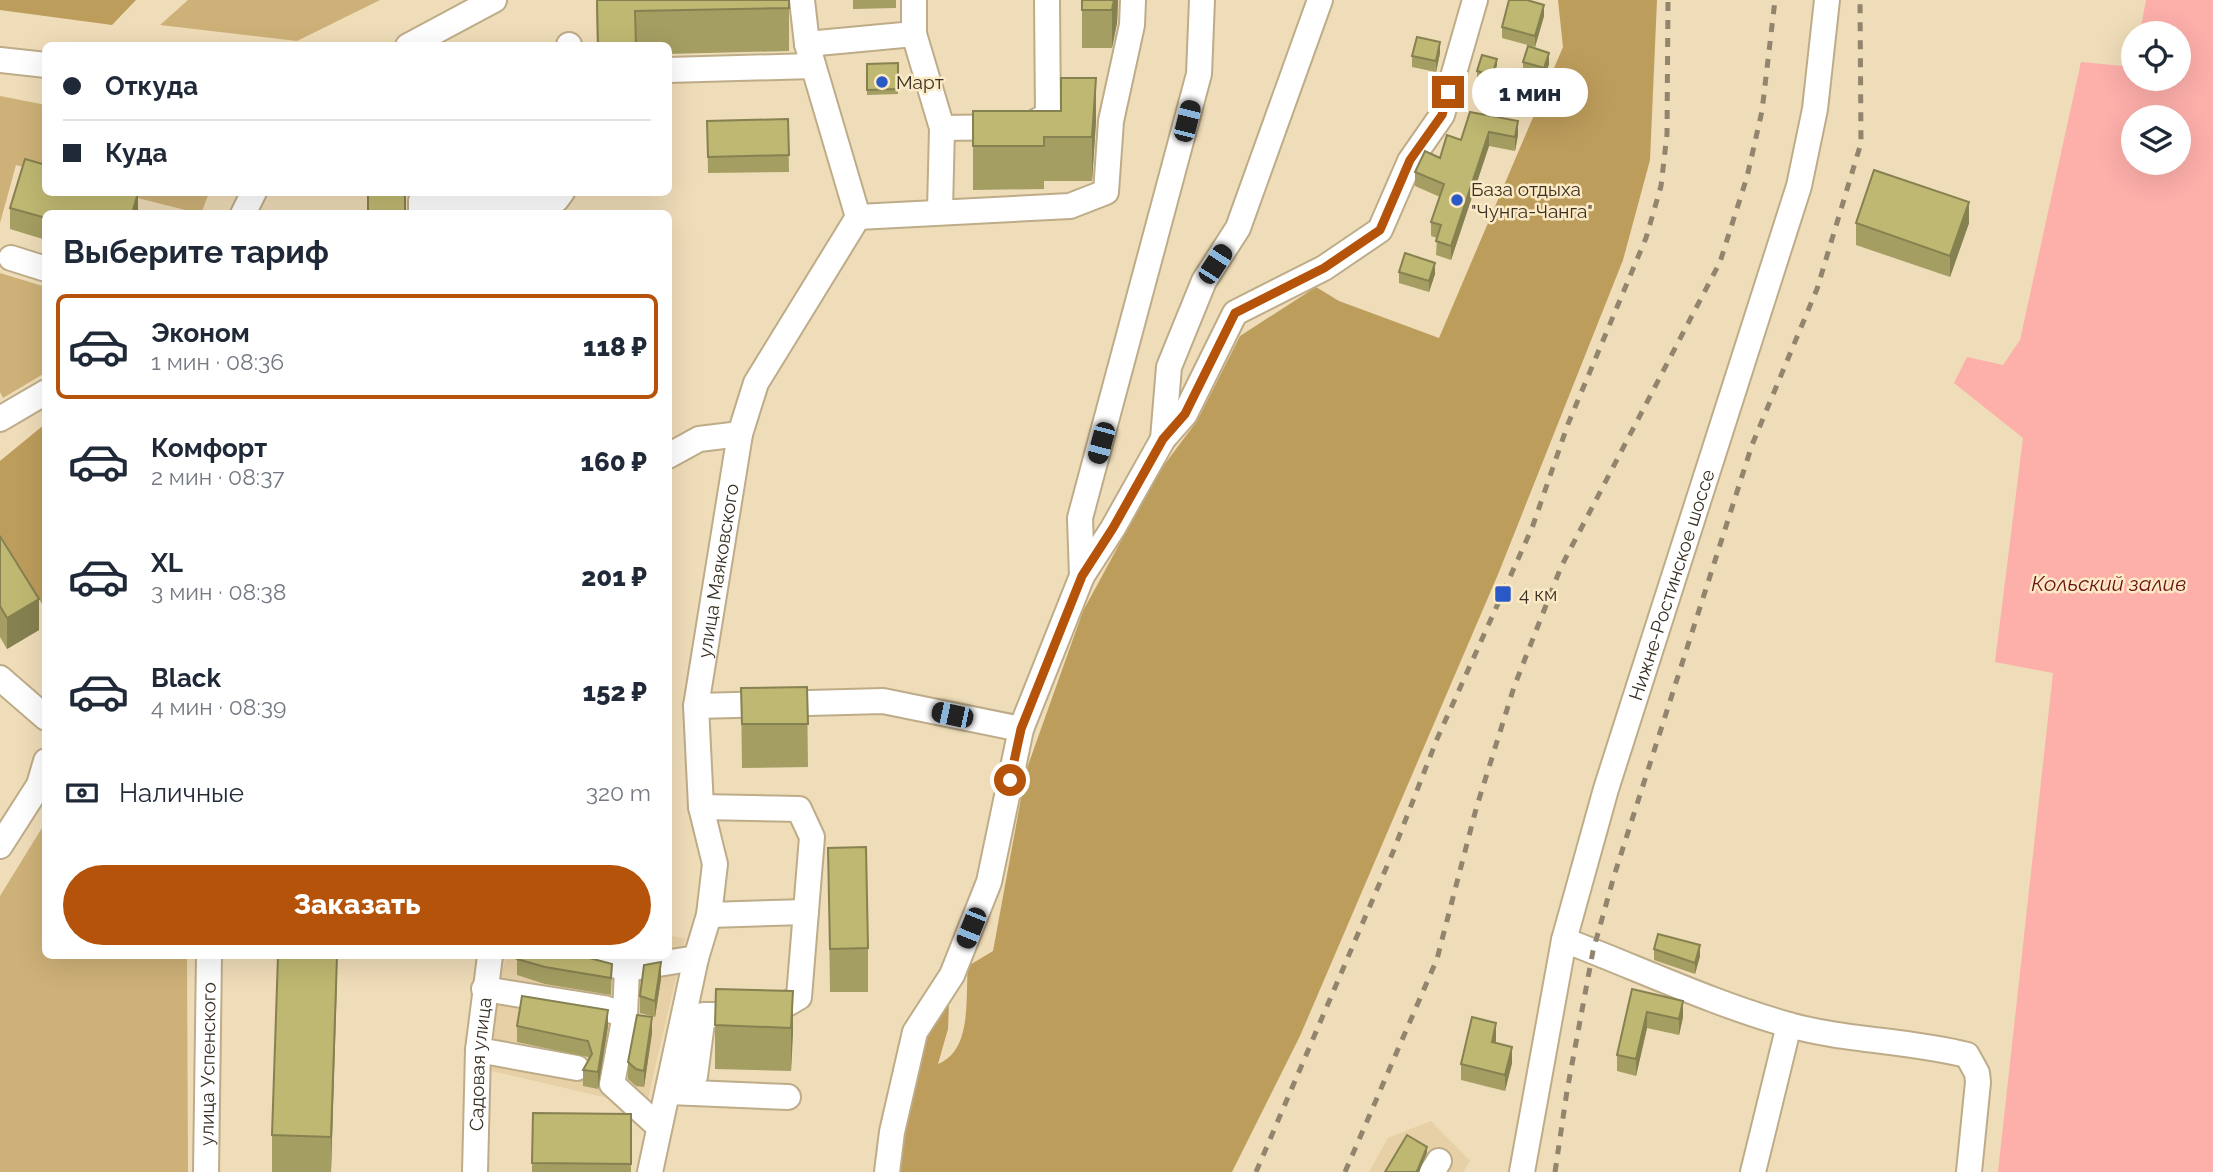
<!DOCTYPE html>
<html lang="ru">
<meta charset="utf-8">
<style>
body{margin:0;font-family:Raleway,sans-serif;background:#f2f2f3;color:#1f2937;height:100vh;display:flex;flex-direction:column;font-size:26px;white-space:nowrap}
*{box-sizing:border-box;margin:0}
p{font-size:23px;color:#747a83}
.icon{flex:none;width:38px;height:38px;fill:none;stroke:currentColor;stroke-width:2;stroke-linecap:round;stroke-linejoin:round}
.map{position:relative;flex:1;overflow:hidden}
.details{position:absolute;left:42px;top:210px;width:630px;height:749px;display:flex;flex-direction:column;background:#fff;border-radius:10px;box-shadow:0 7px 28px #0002}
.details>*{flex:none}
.guide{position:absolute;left:42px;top:42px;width:630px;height:154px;border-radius:10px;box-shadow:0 7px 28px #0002;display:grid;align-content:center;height:154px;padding:0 21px;background:#fff}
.controls{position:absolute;left:2121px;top:21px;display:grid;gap:14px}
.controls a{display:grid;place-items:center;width:70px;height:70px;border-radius:50%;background:#fff;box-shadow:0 7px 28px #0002;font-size:35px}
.end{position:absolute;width:32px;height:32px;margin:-16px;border:9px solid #b45309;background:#fff;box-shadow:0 0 0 4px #fff}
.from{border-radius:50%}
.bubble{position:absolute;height:49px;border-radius:24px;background:#fff;box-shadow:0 7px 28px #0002;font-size:23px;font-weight:800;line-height:49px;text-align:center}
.car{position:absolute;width:21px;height:42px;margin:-21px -10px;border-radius:9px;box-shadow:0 0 5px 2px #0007;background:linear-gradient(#222 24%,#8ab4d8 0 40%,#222 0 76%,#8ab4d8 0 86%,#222 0)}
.guide b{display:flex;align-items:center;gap:24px;height:66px;font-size:26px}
.guide b+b{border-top:2px solid #e0e1e3}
.guide i{width:18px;height:18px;background:#1f2937}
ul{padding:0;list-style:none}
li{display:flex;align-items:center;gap:21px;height:105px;margin:0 14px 10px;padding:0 7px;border:4px solid transparent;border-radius:10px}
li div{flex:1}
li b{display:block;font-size:26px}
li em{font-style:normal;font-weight:800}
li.on{border-color:#b45309}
li>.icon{width:63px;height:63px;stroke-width:1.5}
h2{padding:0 21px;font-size:32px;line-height:84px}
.pay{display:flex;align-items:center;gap:18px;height:77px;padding:0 21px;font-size:26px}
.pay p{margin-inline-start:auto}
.action{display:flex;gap:14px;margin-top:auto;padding:14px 21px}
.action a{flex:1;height:80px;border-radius:42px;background:#b45309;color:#fff;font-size:28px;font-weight:800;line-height:80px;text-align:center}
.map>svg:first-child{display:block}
.built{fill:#e7d0a6}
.green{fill:#ceb178}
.forest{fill:#bd9d5c}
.water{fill:#fdafaa;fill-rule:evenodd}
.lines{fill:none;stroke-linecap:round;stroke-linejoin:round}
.minor-casing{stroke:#beac89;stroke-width:28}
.minor{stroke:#fff;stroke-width:24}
.rail{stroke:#92856d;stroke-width:5;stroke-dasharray:9 9;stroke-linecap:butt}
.wall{fill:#a49e62}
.shaded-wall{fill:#868150}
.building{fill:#bfb872;stroke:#868150;stroke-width:2}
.route{stroke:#b45309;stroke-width:9}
.poi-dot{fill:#2859c7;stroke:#fce9c5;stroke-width:2.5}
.labels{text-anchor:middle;stroke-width:5;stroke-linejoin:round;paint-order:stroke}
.poi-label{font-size:19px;fill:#383123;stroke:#fce9c5;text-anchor:start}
.street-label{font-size:19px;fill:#383123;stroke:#fce9c5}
.water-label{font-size:21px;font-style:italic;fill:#6a1117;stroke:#fce9c5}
</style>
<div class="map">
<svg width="2213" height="1172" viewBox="0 0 2213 1172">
<rect width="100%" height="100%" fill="#efdcb8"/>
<!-- built -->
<g class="built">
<polygon points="669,935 685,939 646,1107 479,1068 506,956 668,956"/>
<polygon points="1431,1121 1470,1161 1463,1172 1369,1172 1388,1138"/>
</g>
<!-- green -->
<g class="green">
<polygon points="188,0 380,0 297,41 160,25"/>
<polygon points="0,96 46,105 45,173 16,165 0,223"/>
<polygon points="118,193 209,193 201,214"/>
<polygon points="0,273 46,287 45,373 3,398 0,392"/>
<polygon points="45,823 46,956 187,956 188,1172 0,1172 0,896"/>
</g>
<!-- forest -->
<g class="forest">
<polygon points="0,0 136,0 112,25 0,10"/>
<path d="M1558,0H1657L1650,160L1623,260L1499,572L1300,1036L1232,1172H896L919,1040L949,1002L948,1029L938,1064C973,1050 965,997 968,966L993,951L1026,771L1083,611L1158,473L1197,421L1240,336L1316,287L1339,301L1439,338L1563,47Z"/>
<polygon points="45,424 45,609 0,534 0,461"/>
</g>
<!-- water -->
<path class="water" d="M2146,0H2213V1172H1998L2053,673L1995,662L2023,438L1954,383L1967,357L2003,365L2020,340L2081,62L2133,67V79H2179V33H2140ZM2133,117H2179V163H2133Z"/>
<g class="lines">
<defs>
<g id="minor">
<polyline points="914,0 914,34 942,128 940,210"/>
<polyline points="807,44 914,34"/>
<polyline points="408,46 494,0"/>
<polyline points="569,46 569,45"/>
<polyline points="0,60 46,65"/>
<polyline points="668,70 813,66"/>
<polyline points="942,128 1026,127 1048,115 1047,0"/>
<polyline points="243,214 254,192"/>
<polyline points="421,214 421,201 556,200 562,192"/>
<polyline points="858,217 1070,206 1106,192 1111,121 1132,25 1133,0"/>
<polyline points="11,258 46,269"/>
<polyline points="0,419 46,392"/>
<polyline points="1163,439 1185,414 1235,313 1324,268 1380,230 1410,161 1442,115 1475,0"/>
<polyline points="668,456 699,439 740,434"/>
<polyline points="1082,576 1113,528 1163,439 1169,367 1204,281 1238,228 1320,0"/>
<polyline points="0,678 46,718"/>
<polyline points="696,706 883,701 1021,729"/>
<polyline points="0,846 39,785 46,761"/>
<polyline points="709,915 806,912"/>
<path d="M1564,940C1638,968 1711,1003 1789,1025C1847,1041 1908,1040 1967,1055L1977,1073L1978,1082L1969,1172"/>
<polyline points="581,956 627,969 625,1015"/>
<polyline points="627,969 696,958"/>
<polyline points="484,989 604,1008 625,1015 612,1084 658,1126"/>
<polyline points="478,1050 577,1068"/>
<polyline points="669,1092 695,1076 703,1015 768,1015 799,997 812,837 799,809 701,807"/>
<polyline points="669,1092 788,1097"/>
<path id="s1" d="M206,1172L209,956"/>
<path id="s2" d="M475,1172L478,1050L490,956"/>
<path id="s3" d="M650,1172L696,958L709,915L715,864L701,807L696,706L740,434L756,383L858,217L807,44L802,0"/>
<polyline points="887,1172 892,1132 915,1032 952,975 989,882 1021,729 1082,576 1080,518 1199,74 1202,0"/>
<polyline points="1432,1172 1439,1161"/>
<path id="s4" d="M1522,1172L1564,940L1606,789L1799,186L1815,109L1827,0"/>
<polyline points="1753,1172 1789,1025"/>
</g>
</defs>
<!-- minor casing -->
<use href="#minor" class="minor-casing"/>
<!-- minor -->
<use href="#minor" class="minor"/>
<!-- rail -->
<g class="rail">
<polyline points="1256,1172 1393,852 1437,739 1532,528 1568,424 1646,238 1661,186 1667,134 1668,0"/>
<polyline points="1345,1172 1437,959 1476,809 1514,687 1561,567 1720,262 1747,177 1762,111 1775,0"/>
<polyline points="1555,1172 1567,1091 1593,951 1614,876 1752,445 1817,289 1861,143 1860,0"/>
</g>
</g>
<!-- wall -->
<g class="wall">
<polygon points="596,0 789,0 789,51 668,54 668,46 597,46"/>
<polygon points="853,0 896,0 896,8 853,9"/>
<polygon points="1082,0 1118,0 1117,23 1112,48 1082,48"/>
<polygon points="1544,16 1535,47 1502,38 1502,27"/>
<polygon points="1440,53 1436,72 1412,67 1412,56"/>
<polygon points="1523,62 1549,64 1544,79 1523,72"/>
<polygon points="898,63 898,94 867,95 867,64"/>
<polygon points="1497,65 1492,81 1477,77 1477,71"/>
<polygon points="973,111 1096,121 1092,181 1044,181 1044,189 973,190"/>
<polygon points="1470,112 1518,135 1515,151 1489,146 1451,260 1436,255 1437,238 1431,236 1431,222 1440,197 1415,186 1415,172 1440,158 1461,140"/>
<polygon points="788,119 789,172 708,173 707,121"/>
<polygon points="10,208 138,214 46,214 46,240 10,229"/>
<polygon points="1856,223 1969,223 1950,277 1856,245"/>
<polygon points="1399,272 1435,274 1429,292 1399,283"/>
<polygon points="0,536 39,630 7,649 0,637"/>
<polygon points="807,687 808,767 742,768 741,688"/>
<polygon points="828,848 868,948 868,992 830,992"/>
<polygon points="1654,949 1700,956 1695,974 1654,960"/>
<polygon points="337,956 331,1172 272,1172 272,1135"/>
<polygon points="517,959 612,964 611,995 545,984 517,975"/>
<polygon points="661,979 655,1017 640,1013 640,996"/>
<polygon points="1632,989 1683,1017 1679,1035 1647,1028 1636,1076 1617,1071 1617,1055"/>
<polygon points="793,991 791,1071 715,1069 715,1025"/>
<polygon points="517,1026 608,1026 598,1089 583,1086 583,1070 589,1059 588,1057 517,1042"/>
<polygon points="652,1033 644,1087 636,1086 628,1079 628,1062"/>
<polygon points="1496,1039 1496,1042 1512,1063 1505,1091 1461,1080 1461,1064"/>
<polygon points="533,1113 631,1114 631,1172 532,1172"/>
</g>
<!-- shaded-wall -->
<g class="shaded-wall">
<polygon points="1114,0 1118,0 1117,23 1112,48 1112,10"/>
<polygon points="1544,5 1544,16 1535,47 1535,36"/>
<polygon points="1440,42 1440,53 1436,72 1436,61"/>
<polygon points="1549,53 1549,64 1544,79 1544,68"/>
<polygon points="1497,59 1497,65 1492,81 1492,75"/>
<polygon points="1096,78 1096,121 1092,181 1092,137"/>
<polygon points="1518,121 1518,135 1515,151 1515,137"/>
<polygon points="1489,132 1489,146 1451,260 1451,246"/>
<polygon points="138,193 138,214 132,214"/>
<polygon points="1969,202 1969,223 1950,277 1950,256"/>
<polygon points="1435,263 1435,274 1429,292 1429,281"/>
<polygon points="39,599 39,630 7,649 7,618"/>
<polygon points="1700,945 1700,956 1695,974 1695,963"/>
<polygon points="337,956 337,981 331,1172 331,1137"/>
<polygon points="661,962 661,979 655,1017 655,1001"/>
<polygon points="793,991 793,1035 791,1071 791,1028"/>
<polygon points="1683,1001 1683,1017 1679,1035 1679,1019"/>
<polygon points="608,1010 608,1026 598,1089 598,1072"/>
<polygon points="1647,1012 1647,1028 1636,1076 1636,1059"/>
<polygon points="652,1017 652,1033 644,1087 644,1071"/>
<polygon points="1496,1023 1496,1039 1492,1058 1492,1042"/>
<polygon points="1512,1047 1512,1063 1505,1091 1505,1075"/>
<polygon points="1427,1147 1427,1153 1419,1172 1416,1172"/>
</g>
<!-- building -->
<g class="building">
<polygon points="597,0 789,0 789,8 635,11 636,46 598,46"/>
<polygon points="1082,0 1114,0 1112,10 1082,10"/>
<polygon points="1509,0 1527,0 1544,5 1535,36 1502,27"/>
<polygon points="1417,37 1440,42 1436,61 1412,56"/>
<polygon points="1528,46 1549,53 1544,68 1523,62"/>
<polygon points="1482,55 1497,59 1492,75 1477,71"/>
<polygon points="898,63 898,89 867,90 867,64"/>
<polygon points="1061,78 1096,78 1092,137 1044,137 1044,146 973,146 973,111 1061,111"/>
<polygon points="1470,112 1518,121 1515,137 1489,132 1451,246 1436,241 1441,225 1431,222 1444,184 1415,172 1425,151 1440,158 1447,135 1461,140"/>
<polygon points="788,119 789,155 708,157 707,121"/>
<polygon points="25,159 46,165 46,192 138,193 132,214 46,214 46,218 10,208"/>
<polygon points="1874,170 1969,202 1950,256 1856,223"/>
<rect x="368" y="192" width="37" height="22"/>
<polygon points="1405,253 1435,263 1429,281 1399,272"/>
<polygon points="0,536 39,599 7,618 0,606"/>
<polygon points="807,687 808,724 742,724 741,688"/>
<polygon points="866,847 868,948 830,949 828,848"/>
<polygon points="1658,934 1700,945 1695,963 1654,949"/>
<polygon points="278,956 337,956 331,1137 272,1135"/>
<polygon points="518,956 582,956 612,964 611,978 545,967 517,959"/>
<polygon points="661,962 655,1001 640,996 644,965"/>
<polygon points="716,989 793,991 791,1028 715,1025"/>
<polygon points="1632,989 1683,1001 1679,1019 1647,1012 1636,1059 1617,1055"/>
<polygon points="522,996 608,1010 598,1072 583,1070 592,1054 588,1041 517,1026"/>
<polygon points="637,1015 652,1017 644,1071 636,1069 628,1062"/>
<polygon points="1472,1017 1496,1023 1492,1042 1512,1047 1505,1075 1461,1064"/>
<polygon points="533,1113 631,1114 631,1164 532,1163"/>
<polygon points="1407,1135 1427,1147 1418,1169 1416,1172 1385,1172"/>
</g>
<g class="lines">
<!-- route -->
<polyline class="route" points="1010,780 1021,729 1082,576 1113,528 1163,439 1185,414 1235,313 1324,268 1380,230 1410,160 1442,115 1448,92"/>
</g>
<!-- markers -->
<g class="poi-dot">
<circle cx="882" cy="82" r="7"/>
<circle cx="1457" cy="200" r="7"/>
<rect x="1494" y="585" width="18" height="18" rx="3.5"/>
</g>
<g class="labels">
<!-- poi labels -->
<g class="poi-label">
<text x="896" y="89">Март</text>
<text x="1471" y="196">База отдыха<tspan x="1471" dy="22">"Чунга-Чанга"</tspan></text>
<text x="1519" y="601">4 км</text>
</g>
<!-- street labels -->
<g class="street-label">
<text dy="7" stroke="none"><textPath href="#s3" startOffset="612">улица Маяковского</textPath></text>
<text dy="7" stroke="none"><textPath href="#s4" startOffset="607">Нижне-Ростинское шоссе</textPath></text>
<text dy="7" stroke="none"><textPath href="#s1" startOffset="108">улица Успенского</textPath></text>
<text dy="7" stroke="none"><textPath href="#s2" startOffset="108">Садовая улица</textPath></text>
</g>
<!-- water labels -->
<g class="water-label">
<text x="2109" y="591">Кольский залив</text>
</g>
</g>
</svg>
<div class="controls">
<a><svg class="icon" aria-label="locate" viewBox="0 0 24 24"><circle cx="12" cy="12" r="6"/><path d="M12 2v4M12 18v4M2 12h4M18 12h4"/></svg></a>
<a><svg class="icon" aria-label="layers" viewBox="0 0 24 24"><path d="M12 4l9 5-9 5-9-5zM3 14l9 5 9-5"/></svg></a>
</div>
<i class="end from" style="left:1010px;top:780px"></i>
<i class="end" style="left:1448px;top:92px"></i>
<div class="bubble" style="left:1472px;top:68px;width:116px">1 мин</div>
<i class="car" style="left:1187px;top:121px;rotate:14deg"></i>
<i class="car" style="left:1215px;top:264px;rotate:33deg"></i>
<i class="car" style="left:1101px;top:443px;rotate:195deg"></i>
<i class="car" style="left:952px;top:715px;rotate:282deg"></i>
<i class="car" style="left:971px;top:928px;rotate:202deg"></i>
<div class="guide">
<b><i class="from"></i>Откуда</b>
<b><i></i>Куда</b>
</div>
<section class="details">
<h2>Выберите тариф</h2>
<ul>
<li class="on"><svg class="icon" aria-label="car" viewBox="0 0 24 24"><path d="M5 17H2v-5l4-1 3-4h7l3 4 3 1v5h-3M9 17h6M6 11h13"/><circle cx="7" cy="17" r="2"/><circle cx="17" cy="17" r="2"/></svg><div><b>Эконом</b><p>1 мин · 08:36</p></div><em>118 ₽</em></li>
<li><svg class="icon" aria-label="car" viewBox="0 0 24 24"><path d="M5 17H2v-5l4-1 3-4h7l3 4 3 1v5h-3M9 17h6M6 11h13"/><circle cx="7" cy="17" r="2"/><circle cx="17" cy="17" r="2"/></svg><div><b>Комфорт</b><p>2 мин · 08:37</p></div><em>160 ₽</em></li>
<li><svg class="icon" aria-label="car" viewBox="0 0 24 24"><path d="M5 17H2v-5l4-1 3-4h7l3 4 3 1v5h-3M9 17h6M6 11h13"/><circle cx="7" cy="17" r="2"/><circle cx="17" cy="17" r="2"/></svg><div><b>XL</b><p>3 мин · 08:38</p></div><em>201 ₽</em></li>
<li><svg class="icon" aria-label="car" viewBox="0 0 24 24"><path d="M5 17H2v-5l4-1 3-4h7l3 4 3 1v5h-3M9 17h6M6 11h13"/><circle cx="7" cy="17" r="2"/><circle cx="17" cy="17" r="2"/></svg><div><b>Black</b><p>4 мин · 08:39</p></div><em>152 ₽</em></li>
</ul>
<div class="pay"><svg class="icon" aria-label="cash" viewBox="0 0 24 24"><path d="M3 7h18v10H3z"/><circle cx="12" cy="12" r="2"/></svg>Наличные<p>320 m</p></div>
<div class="action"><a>Заказать</a></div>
</section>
</div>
